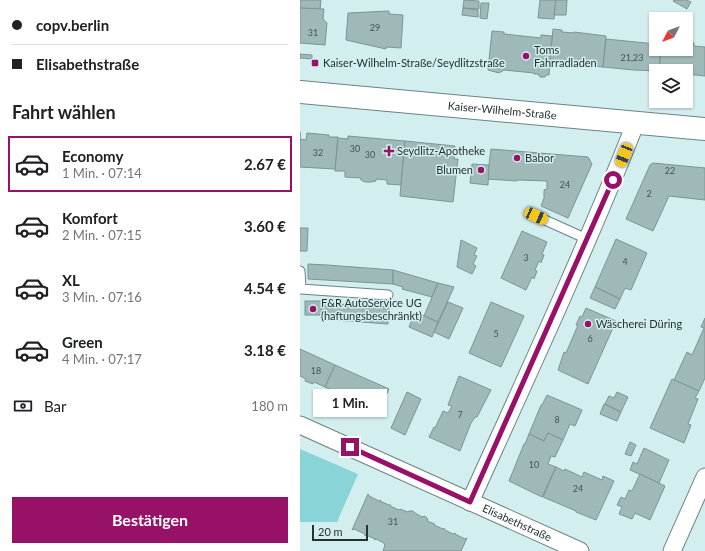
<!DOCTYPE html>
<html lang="de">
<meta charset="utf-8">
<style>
body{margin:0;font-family:Lato,sans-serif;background:#f2f2f2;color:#202124;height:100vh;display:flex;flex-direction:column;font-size:15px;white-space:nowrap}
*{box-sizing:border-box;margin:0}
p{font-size:13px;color:#757577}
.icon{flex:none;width:22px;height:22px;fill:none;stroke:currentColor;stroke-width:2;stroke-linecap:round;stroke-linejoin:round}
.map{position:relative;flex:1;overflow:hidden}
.details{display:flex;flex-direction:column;background:#fff;width:300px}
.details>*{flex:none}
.guide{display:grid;align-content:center;height:88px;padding:0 12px;background:#fff}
.needle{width:26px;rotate:228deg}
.buttons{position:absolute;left:349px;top:12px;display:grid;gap:8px}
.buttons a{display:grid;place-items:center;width:44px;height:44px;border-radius:0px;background:#fff;box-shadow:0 1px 3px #0004;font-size:20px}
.scale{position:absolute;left:12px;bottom:10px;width:56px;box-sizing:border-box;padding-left:4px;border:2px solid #263131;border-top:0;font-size:11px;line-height:14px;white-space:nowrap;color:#263131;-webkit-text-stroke:3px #d3eeef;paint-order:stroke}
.end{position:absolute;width:18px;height:18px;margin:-9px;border:5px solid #971168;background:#fff;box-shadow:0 0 0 2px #fff}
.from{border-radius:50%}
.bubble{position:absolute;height:28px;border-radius:0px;background:#fff;box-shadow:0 1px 3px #0004;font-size:13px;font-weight:700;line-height:28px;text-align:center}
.car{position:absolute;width:12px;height:24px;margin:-12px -6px;border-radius:5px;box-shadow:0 0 3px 1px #0007;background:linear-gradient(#f5c518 24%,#345 0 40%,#f5c518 0 76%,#345 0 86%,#f5c518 0)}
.guide b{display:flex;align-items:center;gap:14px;height:38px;font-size:15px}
.guide b+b{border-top:1px solid #e0e0e0}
.guide i{width:10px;height:10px;background:#202124}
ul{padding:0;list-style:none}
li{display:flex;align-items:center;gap:12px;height:56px;margin:0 8px 6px;padding:0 4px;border:2px solid transparent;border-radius:0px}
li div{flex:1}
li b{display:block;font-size:15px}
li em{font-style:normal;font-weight:700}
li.current{border-color:#971168}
li>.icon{width:36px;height:36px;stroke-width:1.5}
h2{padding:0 12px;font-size:18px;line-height:48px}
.pay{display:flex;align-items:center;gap:10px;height:44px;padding:0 12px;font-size:15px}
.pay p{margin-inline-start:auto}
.primary-button{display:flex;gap:8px;margin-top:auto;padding:8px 12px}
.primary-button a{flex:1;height:46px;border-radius:0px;background:#971168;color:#fff;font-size:16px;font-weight:700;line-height:46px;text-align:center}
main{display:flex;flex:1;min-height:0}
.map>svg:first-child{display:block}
.green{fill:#88d4d6}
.building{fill:#9fb9b9;stroke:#7b9495}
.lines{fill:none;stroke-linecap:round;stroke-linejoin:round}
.service-casing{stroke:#6b8384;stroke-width:11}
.minor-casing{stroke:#6b8384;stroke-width:19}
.secondary-casing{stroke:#6b8384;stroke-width:24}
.service{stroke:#fff;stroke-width:9}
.minor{stroke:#fff;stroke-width:17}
.secondary{stroke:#fff;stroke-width:22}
.route{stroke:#971168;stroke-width:5}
.poi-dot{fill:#971168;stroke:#d3eeef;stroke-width:1.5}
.labels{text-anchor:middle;stroke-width:3;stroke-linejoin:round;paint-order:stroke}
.number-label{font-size:9px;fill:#445353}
.poi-label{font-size:11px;fill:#263131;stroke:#d3eeef;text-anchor:start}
.street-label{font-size:11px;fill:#263131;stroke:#d3eeef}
</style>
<main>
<section class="details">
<div class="guide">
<b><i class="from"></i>copv.berlin</b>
<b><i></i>Elisabethstraße</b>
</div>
<h2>Fahrt wählen</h2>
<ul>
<li class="current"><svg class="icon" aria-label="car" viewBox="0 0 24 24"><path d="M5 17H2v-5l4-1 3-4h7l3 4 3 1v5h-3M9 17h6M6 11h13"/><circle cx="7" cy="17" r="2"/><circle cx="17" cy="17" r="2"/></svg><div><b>Economy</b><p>1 Min. · 07:14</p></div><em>2.67 €</em></li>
<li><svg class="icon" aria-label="car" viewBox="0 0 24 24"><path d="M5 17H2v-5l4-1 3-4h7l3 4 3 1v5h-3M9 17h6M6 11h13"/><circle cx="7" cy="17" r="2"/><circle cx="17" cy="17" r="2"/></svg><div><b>Komfort</b><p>2 Min. · 07:15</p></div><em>3.60 €</em></li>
<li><svg class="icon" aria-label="car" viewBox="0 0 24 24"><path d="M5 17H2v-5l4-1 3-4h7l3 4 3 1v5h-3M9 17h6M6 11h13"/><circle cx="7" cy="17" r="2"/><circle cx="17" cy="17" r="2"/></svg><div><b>XL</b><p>3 Min. · 07:16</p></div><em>4.54 €</em></li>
<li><svg class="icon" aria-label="car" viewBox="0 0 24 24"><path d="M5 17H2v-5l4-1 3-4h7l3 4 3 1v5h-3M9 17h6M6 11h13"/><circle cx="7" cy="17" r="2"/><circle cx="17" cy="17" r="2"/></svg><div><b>Green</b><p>4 Min. · 07:17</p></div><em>3.18 €</em></li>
</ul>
<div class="pay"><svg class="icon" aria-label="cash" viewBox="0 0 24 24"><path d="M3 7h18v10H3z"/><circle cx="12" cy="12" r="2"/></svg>Bar<p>180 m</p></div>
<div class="primary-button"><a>Bestätigen</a></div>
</section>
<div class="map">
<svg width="405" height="551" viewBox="0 0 405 551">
<rect width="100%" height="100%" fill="#d3eeef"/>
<!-- green -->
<polygon class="green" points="0,449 58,474 37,522 0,522"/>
<!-- building -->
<g class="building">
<polygon points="0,0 21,0 20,10 0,8"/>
<polygon points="164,0 179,1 179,9 163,8"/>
<polygon points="240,0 256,0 254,19 238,18"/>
<polygon points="256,0 267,0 266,15 254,15"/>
<polygon points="374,0 386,0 391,2 387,9 373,1"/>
<polygon points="181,3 189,3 187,19 180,18"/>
<polygon points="0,8 24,9 23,19 27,23 25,45 0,43"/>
<polygon points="163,8 178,10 178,17 162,15"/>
<polygon points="89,11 89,14 103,15 101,48 86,47 86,49 46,40 48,13"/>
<polygon points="253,29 262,30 262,32 274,33 274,32 306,36 303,67 250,62"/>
<polygon points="192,31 204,32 204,34 241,38 241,35 252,36 249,75 246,75 245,77 240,77 238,74 234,74 234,73 204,70 199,73 188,70"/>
<polygon points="306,39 356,44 356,49 361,49 359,71 334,70 303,67"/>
<polygon points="387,42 394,43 394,46 405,47 405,76 386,74 386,71 359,71 361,49 386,49"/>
<polygon points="0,54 12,55 12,59 0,58"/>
<polygon points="0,132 0,139 6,140 7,133 29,135 29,137 38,137 35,169 0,167"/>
<polygon points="48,136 105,141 101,185 87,184 87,180 76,179 76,181 71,182 65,182 61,180 61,178 45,177 45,171 35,171 38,138 48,139"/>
<polygon points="105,141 155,146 154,159 158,159 153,202 100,196"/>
<polygon points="191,149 288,157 292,164 268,218 241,206 244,198 244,190 247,189 247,181 218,180 217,181 187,179"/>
<polygon points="353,163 405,168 405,200 369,196 353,231 326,219 350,165"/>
<polygon points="172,164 189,165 188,185 170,183"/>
<polygon points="0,228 8,228 7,251 0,251"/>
<polygon points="222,231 247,242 242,254 244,255 241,263 239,261 235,270 237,271 234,279 232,277 226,290 201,278"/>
<polygon points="316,239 347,253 331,290 325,288 320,299 295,287"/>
<polygon points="161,240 177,248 174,255 177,256 173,264 176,266 172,274 157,267"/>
<polygon points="8,264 27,265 93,270 93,284 8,279"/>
<polygon points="93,270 138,283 132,297 102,289 103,287 93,284"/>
<polygon points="138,283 154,287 138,322 124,316"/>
<polygon points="295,287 320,299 315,309 290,298"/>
<rect x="5" y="301" width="17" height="14"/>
<polygon points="148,302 163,308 149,339 134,332"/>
<polygon points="191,302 224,316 201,367 169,353"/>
<polygon points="22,303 89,307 88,324 21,319"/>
<polygon points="286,308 316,321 288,384 258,370 264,352 266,353 278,325 276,325 280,316 282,317"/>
<polygon points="115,312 138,322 132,337 109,327"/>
<polygon points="405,318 405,378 399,391 374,380 387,352 392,355 404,328 401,327"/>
<polygon points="0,349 35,365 25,387 14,382 13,384 5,381 6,379 0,376"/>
<polygon points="35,365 89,389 79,411 56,401 55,403 47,400 48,397 25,387"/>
<polygon points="159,376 191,390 177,417 175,417 171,423 160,451 129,437 134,427 135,428 143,411 148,413 152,406 148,405"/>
<polygon points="372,379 399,391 395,398 398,399 388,424 391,425 384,443 350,428"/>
<polygon points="107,392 121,399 105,435 91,428"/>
<polygon points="317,392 328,397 321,412 305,404 309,396 314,398"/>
<polygon points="247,395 282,410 275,426 270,424 263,440 248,433 244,441 229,434 241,405 242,405"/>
<polygon points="304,404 321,412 317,421 300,414"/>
<polygon points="248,433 263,440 255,457 251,456 248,464 256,467 242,497 209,481 224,444 225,444 229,434 244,441"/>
<polygon points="330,442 336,445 331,456 325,454"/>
<polygon points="344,448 369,460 359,483 330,470 333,462 337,464"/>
<polygon points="256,467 264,471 265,469 282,477 284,472 302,480 303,476 314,481 296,520 276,512 276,511 243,497"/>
<polygon points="340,474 365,486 350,520 335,513 332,519 319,514 322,507 317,505 321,497 325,499 329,490 332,491"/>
<polygon points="68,494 69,496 79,501 81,500 80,501 89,505 91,505 90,506 99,510 100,509 108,512 109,511 113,511 115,513 122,517 125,516 128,519 127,521 135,524 134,525 143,529 144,528 145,530 153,534 155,533 155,534 165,539 167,538 161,551 83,551 85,545 84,544 84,543 76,539 74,540 75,539 66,535 65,536 65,534 54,529 52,530"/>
</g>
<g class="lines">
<defs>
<g id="service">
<polyline points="236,216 287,239"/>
<polyline points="0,271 1,289 88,295"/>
</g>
<g id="minor">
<path id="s1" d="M0,425L280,551"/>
<path d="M170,502C227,376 285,251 336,122"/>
<polyline points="372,551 405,477"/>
</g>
<g id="secondary">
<path id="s2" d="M0,92L405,129"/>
</g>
</defs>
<!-- service casing -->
<use href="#service" class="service-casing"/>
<!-- minor casing -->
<use href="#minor" class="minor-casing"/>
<!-- secondary casing -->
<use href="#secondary" class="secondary-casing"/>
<!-- service -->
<use href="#service" class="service"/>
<!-- minor -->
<use href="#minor" class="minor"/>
<!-- secondary -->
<use href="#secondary" class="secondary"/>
</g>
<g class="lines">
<!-- route -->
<polyline class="route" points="50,447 170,502 313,180"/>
</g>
<!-- markers -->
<g class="poi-dot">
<circle cx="226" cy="56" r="4"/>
<rect x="11" y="59" width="8" height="8" rx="2"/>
<path d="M87 145h4v4h4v4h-4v4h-4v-4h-4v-4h4z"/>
<circle cx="217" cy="158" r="4"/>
<circle cx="181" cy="170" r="4"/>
<circle cx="13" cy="309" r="4"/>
<circle cx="288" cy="324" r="4"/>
</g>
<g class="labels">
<!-- number labels -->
<g class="number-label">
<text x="75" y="31">29</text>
<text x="13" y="36">31</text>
<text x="332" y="61">21,23</text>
<text x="55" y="152">30</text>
<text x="18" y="156">32</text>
<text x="70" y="158">30</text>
<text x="370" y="174">22</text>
<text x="265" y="188">24</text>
<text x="349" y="197">2</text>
<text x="226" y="261">3</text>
<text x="325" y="265">4</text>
<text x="196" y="337">5</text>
<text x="290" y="342">6</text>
<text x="16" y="374">18</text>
<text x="160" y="418">7</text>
<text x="257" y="423">8</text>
<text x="234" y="468">10</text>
<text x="278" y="492">24</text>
<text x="93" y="525">31</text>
</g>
<!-- poi labels -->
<g class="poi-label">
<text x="234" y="54">Toms<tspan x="234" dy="13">Fahrradladen</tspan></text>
<text x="23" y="67">Kaiser-Wilhelm-Straße/Seydlitzstraße</text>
<text x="97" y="155">Seydlitz-Apotheke</text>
<text x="225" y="162">Babor</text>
<text x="173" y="174" text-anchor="end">Blumen</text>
<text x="21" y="307">F&amp;R AutoService UG<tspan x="21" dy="13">(haftungsbeschränkt)</tspan></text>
<text x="296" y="328">Wäscherei Düring</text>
</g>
<!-- street labels -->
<g class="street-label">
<text dy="4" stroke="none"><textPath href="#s2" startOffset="203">Kaiser-Wilhelm-Straße</textPath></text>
<text dy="4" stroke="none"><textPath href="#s1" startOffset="238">Elisabethstraße</textPath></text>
</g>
</g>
</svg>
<div class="buttons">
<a><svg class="needle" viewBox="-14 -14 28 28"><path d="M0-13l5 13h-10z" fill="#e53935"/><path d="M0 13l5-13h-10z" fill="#757577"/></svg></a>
<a><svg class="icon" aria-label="layers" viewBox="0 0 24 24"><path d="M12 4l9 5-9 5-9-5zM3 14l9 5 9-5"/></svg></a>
</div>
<div class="scale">20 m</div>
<i class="end from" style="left:313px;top:180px"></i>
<i class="end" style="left:50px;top:447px"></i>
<div class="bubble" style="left:13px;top:389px;width:74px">1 Min.</div>
<i class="car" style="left:324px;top:155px;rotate:202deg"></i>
<i class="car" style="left:236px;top:216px;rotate:114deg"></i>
</div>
</main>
